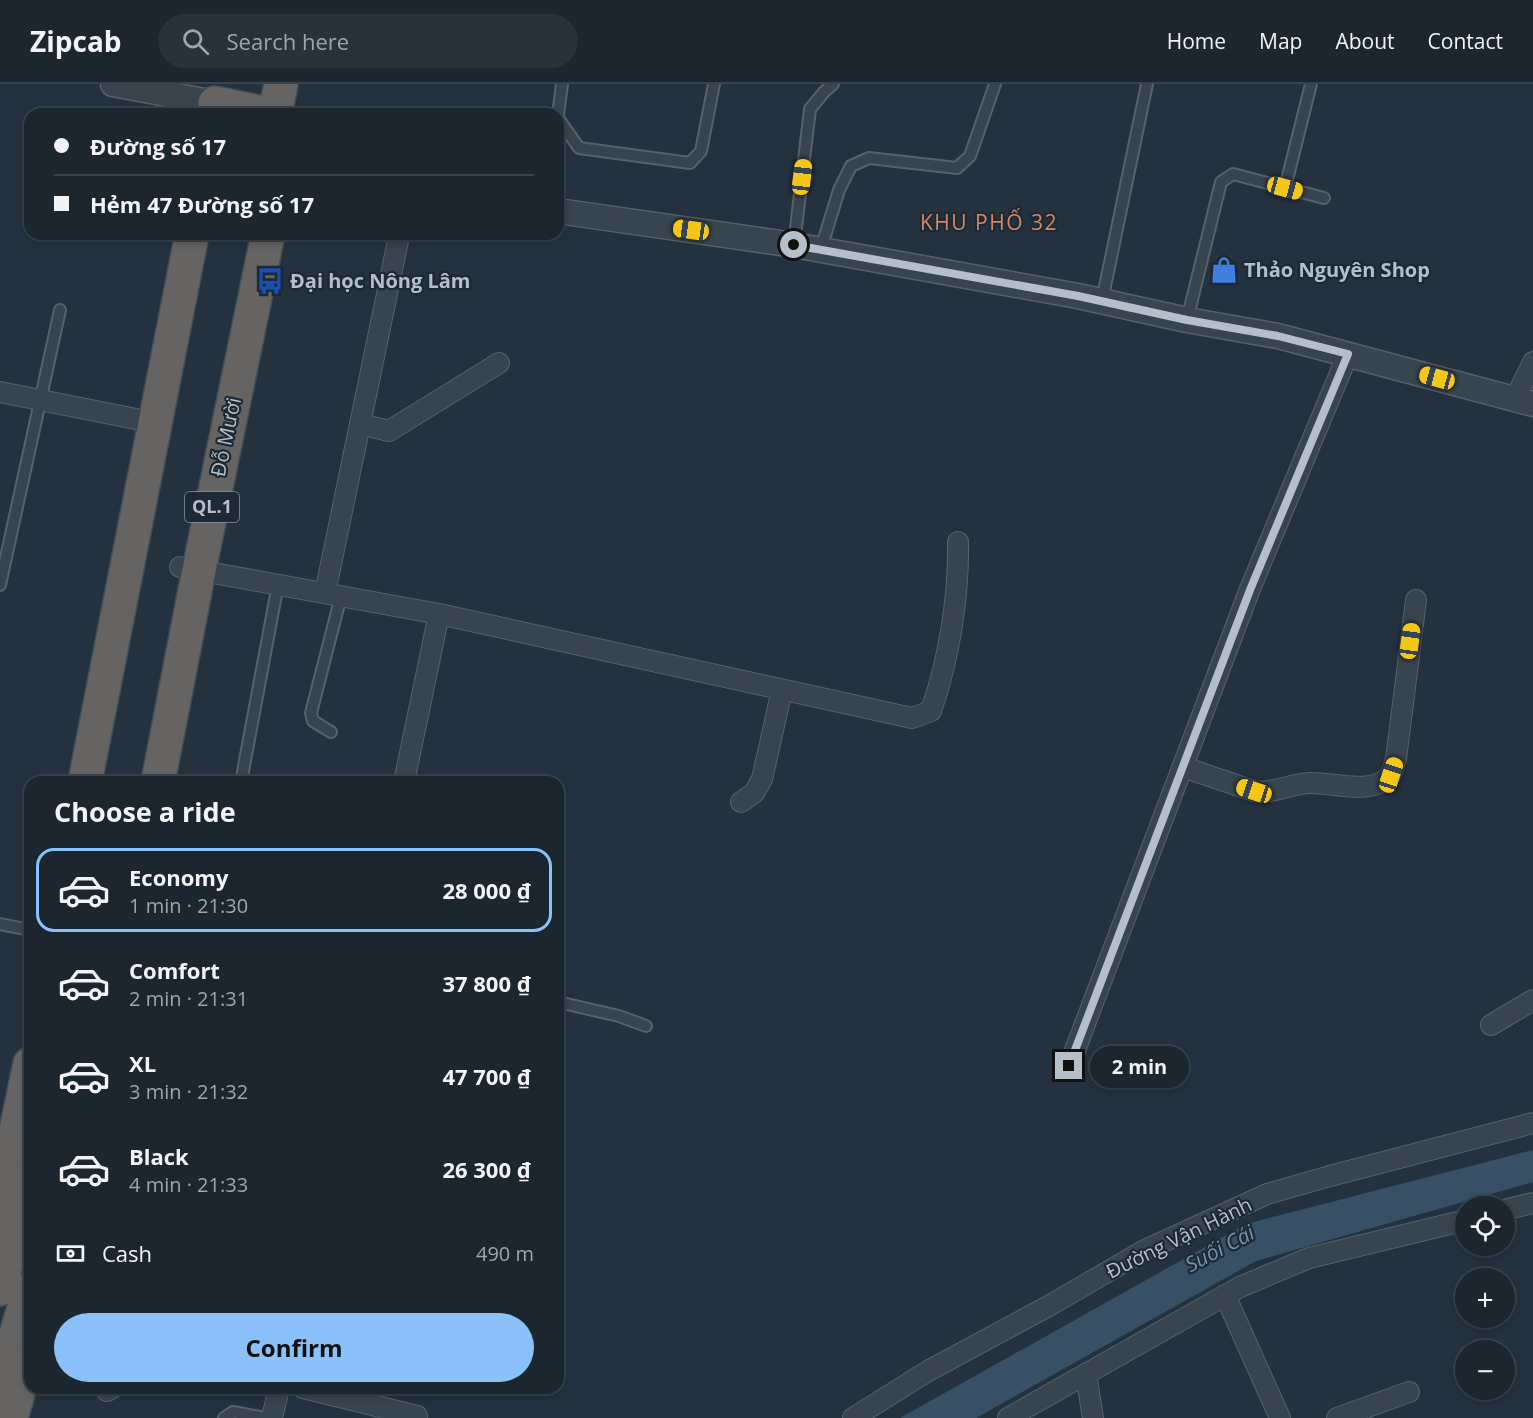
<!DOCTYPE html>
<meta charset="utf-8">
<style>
body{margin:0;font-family:"Open Sans",sans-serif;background:#28323b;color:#f1f3f6;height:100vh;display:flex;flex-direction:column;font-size:22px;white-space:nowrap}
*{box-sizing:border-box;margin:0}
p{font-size:20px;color:#a0a5aa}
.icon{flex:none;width:33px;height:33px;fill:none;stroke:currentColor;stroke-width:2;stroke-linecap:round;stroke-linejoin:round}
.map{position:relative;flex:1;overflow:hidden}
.details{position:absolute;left:24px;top:692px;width:540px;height:618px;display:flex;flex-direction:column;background:#1b262f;border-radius:18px;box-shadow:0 3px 9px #0003,0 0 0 2px #39434b}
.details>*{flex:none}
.top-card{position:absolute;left:24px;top:24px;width:540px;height:132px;border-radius:18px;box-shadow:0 3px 9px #0003,0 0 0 2px #39434b;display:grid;align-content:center;height:132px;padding:0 30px;background:#1b262f}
.fabs{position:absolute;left:1455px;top:1112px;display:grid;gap:12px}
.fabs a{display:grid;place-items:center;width:60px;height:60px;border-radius:50%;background:#1b262f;box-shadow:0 3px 9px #0003,0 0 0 2px #39434b;font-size:30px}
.end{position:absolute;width:27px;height:27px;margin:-14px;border:8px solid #b4bfc9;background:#111;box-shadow:0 0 0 3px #111}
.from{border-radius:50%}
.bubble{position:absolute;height:42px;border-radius:21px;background:#1b262f;box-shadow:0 3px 9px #0003,0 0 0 2px #39434b;font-size:20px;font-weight:700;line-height:42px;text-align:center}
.car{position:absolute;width:18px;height:36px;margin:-18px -9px;border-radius:8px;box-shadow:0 0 4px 2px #0007;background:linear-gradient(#f5c518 24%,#345 0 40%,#f5c518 0 76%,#345 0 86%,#f5c518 0)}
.top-card b{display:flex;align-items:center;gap:21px;height:57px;font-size:22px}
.top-card b+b{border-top:2px solid #39434b}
.top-card i{width:15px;height:15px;background:#f1f3f6}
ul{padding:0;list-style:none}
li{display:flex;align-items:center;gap:18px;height:84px;margin:0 12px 9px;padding:0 18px;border:3px solid transparent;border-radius:18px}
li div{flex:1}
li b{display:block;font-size:22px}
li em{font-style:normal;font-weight:700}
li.active{border-color:#8ac1f9}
li>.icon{width:54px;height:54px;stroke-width:1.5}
h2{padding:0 30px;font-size:27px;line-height:72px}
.pay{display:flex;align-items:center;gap:15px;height:66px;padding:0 30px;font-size:22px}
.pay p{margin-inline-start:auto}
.button{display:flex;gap:12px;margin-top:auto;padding:12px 30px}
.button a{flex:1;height:69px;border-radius:36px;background:#8ac1f9;color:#111;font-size:24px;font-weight:700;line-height:69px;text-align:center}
header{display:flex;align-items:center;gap:36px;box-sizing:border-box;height:84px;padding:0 30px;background:#1b262f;border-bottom:2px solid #39434b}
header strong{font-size:28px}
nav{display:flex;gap:33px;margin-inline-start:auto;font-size:21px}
.search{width:420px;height:54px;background:#28323b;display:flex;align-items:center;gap:15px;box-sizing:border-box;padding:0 21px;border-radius:33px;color:#a0a5aa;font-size:22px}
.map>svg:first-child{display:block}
.water{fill:#385066}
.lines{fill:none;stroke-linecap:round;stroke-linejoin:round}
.service-casing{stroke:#56626c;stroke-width:14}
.minor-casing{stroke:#56626c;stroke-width:22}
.tertiary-casing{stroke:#56626c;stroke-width:27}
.trunk-casing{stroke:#434f59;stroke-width:36}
.service{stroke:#38444e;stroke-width:10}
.minor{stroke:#38444e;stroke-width:20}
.tertiary{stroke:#38444e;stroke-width:24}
.trunk{stroke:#666462;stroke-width:33}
.route{stroke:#b4bfc9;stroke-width:8}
.labels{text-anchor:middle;stroke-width:4.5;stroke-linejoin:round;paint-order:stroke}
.shield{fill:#1d2934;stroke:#87929c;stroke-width:1.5}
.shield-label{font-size:18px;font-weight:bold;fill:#b4bfc9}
.poi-label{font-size:20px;font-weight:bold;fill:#b4bfc9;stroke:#1d2934;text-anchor:start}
.street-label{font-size:20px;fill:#b4bfc9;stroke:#1d2934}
.neighbourhood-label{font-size:21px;letter-spacing:1.5px;fill:#d68762;stroke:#1d2934}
.water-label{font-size:21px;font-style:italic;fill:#7493ad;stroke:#1d2934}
</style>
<header>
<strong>Zipcab</strong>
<div class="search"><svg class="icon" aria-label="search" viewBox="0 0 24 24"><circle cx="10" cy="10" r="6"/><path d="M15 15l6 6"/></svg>Search here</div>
<nav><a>Home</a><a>Map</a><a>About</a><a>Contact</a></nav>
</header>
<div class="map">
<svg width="1533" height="1334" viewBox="0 0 1533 1334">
<rect width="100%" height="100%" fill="#24323f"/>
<!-- water -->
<polygon class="water" points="1533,1066 1533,1098 1256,1177 976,1334 900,1334 1246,1140"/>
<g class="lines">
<defs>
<g id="service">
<polyline points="558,31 562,0"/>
<polyline points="558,34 579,64 690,79 701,67 714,0"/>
<polyline points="1285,104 1311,0"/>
<polyline points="794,161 810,25 824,8 833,0"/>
<polyline points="821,165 839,106 851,82 869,74 957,84 970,72 995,0"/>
<polyline points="1102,217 1147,0"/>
<polyline points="1187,236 1221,98 1233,90 1324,114"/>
<polyline points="0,501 60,226"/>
<polyline points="331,648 313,637 311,629 341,512"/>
<polyline points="241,698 278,500"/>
<polyline points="0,840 30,846"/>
<polyline points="558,918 619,932 646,942"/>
<polyline points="224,1334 233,1328 265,1334"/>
</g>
<g id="minor">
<polyline points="0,308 156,339"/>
<polyline points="1515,315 1533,278"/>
<polyline points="360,340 389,347 499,279"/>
<path d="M180,483L439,530L912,634L931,627C949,575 959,513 958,458"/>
<polyline points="325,509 399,152"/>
<path d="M1183,683L1254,707C1273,710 1290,700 1309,699C1332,698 1372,712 1389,692C1393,688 1394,680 1396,675L1416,516"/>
<polyline points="404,698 439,530"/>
<polyline points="741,718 754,709 762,695 782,606"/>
<polyline points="1491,941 1533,916"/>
<polyline points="1069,982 1250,505 1348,270"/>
<polyline points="1504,1126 1533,1119"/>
<polyline points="1225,1211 1280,1334"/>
<polyline points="1086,1290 1093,1334"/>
<polyline points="303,1304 417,1332"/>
<polyline points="107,1307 112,1304"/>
<polyline points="272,1334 279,1304"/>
<polyline points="853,1334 928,1287 1054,1219 1143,1167 1267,1110 1330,1092 1533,1039"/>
<polyline points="1008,1334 1240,1203 1309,1174 1466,1136"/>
<polyline points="1337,1334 1409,1308"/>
</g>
<g id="tertiary">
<polyline points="113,0 215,19"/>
<polyline points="558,127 794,161 1078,212 1187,236 1278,252 1533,320"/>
</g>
<g id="trunk">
<polyline points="215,19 268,30"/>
<polyline points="275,30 281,0"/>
<polyline points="85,698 192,150"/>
<polyline points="158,698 199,486 268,150"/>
<polyline points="0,1123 30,980"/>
<polyline points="0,1205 26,1097"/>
<polyline points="0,1304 30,1204"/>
<polyline points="11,1334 27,1278"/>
</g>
</defs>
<!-- service casing -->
<use href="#service" class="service-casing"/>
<!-- minor casing -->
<use href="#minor" class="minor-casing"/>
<!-- tertiary casing -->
<use href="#tertiary" class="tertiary-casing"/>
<!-- trunk casing -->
<use href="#trunk" class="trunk-casing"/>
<!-- service -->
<use href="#service" class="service"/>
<!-- minor -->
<use href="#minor" class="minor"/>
<!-- tertiary -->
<use href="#tertiary" class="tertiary"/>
<!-- trunk -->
<use href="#trunk" class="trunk"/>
</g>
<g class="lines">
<!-- route -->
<polyline class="route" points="794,161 1078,212 1187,236 1278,252 1348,270 1250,506 1069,982"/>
</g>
<!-- icons -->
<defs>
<symbol id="shop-bare" viewBox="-9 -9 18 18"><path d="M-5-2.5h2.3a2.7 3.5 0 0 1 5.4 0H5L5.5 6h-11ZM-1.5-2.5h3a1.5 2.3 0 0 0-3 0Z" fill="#3f7fe0" stroke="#1d2934" stroke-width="2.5" paint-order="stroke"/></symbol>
<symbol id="bus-bare" viewBox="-9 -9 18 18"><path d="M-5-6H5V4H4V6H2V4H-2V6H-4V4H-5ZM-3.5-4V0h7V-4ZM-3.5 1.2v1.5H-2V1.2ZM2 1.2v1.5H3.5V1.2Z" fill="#1a4fb4" stroke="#1d2934" stroke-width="2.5" paint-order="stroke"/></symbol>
</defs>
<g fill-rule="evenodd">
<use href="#shop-bare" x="1205" y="167" width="38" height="38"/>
<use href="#bus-bare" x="251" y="178" width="38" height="38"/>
</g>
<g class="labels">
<!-- shield labels -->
<rect class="shield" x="185" y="408" width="54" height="30" rx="4.5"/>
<g class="shield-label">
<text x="212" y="429">QL.1</text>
</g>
<!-- poi labels -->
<g class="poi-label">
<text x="1244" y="193">Thảo Nguyên Shop</text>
<text x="290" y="204">Đại học Nông Lâm</text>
</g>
<!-- street labels -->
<g class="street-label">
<text transform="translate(226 353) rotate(-78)" y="7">Đỗ Mười</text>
<text transform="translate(1179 1154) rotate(-26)" y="7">Đường Vận Hành</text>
</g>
<!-- neighbourhood labels -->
<g class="neighbourhood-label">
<text x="989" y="146">KHU PHỐ 32</text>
</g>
<!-- water labels -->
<g class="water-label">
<text transform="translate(1220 1165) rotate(-28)" y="7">Suối Cái</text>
</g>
</g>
</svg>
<div class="fabs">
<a><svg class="icon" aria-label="locate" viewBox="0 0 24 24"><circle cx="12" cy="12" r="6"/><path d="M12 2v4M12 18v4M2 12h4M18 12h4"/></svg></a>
<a>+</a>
<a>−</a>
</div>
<i class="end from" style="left:794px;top:161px"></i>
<i class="end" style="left:1069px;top:982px"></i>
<div class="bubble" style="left:1090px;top:962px;width:99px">2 min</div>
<i class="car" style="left:802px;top:93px;rotate:7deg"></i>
<i class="car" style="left:1285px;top:104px;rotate:105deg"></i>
<i class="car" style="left:691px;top:146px;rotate:278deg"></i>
<i class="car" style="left:1437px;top:294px;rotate:285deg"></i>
<i class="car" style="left:1410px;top:557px;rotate:8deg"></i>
<i class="car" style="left:1391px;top:691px;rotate:18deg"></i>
<i class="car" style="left:1254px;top:707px;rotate:288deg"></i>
<div class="top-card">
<b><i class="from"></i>Đường số 17</b>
<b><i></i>Hẻm 47 Đường số 17</b>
</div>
<section class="details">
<h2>Choose a ride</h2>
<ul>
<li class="active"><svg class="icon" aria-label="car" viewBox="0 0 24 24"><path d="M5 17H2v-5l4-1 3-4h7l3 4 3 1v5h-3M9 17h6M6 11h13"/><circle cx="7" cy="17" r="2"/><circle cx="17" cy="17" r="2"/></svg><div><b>Economy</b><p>1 min · 21:30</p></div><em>28 000 ₫</em></li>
<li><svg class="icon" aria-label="car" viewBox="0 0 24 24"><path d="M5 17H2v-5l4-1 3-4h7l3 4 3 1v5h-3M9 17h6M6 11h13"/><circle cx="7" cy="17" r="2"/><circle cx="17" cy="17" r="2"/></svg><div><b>Comfort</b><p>2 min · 21:31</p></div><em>37 800 ₫</em></li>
<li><svg class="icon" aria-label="car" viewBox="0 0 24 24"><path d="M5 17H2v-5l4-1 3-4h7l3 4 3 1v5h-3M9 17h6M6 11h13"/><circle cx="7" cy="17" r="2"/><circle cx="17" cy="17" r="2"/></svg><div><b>XL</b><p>3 min · 21:32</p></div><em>47 700 ₫</em></li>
<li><svg class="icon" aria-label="car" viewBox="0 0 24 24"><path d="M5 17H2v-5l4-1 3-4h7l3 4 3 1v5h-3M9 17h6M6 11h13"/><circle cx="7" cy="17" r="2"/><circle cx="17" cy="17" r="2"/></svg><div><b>Black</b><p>4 min · 21:33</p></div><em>26 300 ₫</em></li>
</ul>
<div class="pay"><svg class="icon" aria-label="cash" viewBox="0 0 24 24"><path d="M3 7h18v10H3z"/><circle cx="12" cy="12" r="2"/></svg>Cash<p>490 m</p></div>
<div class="button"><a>Confirm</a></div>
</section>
</div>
